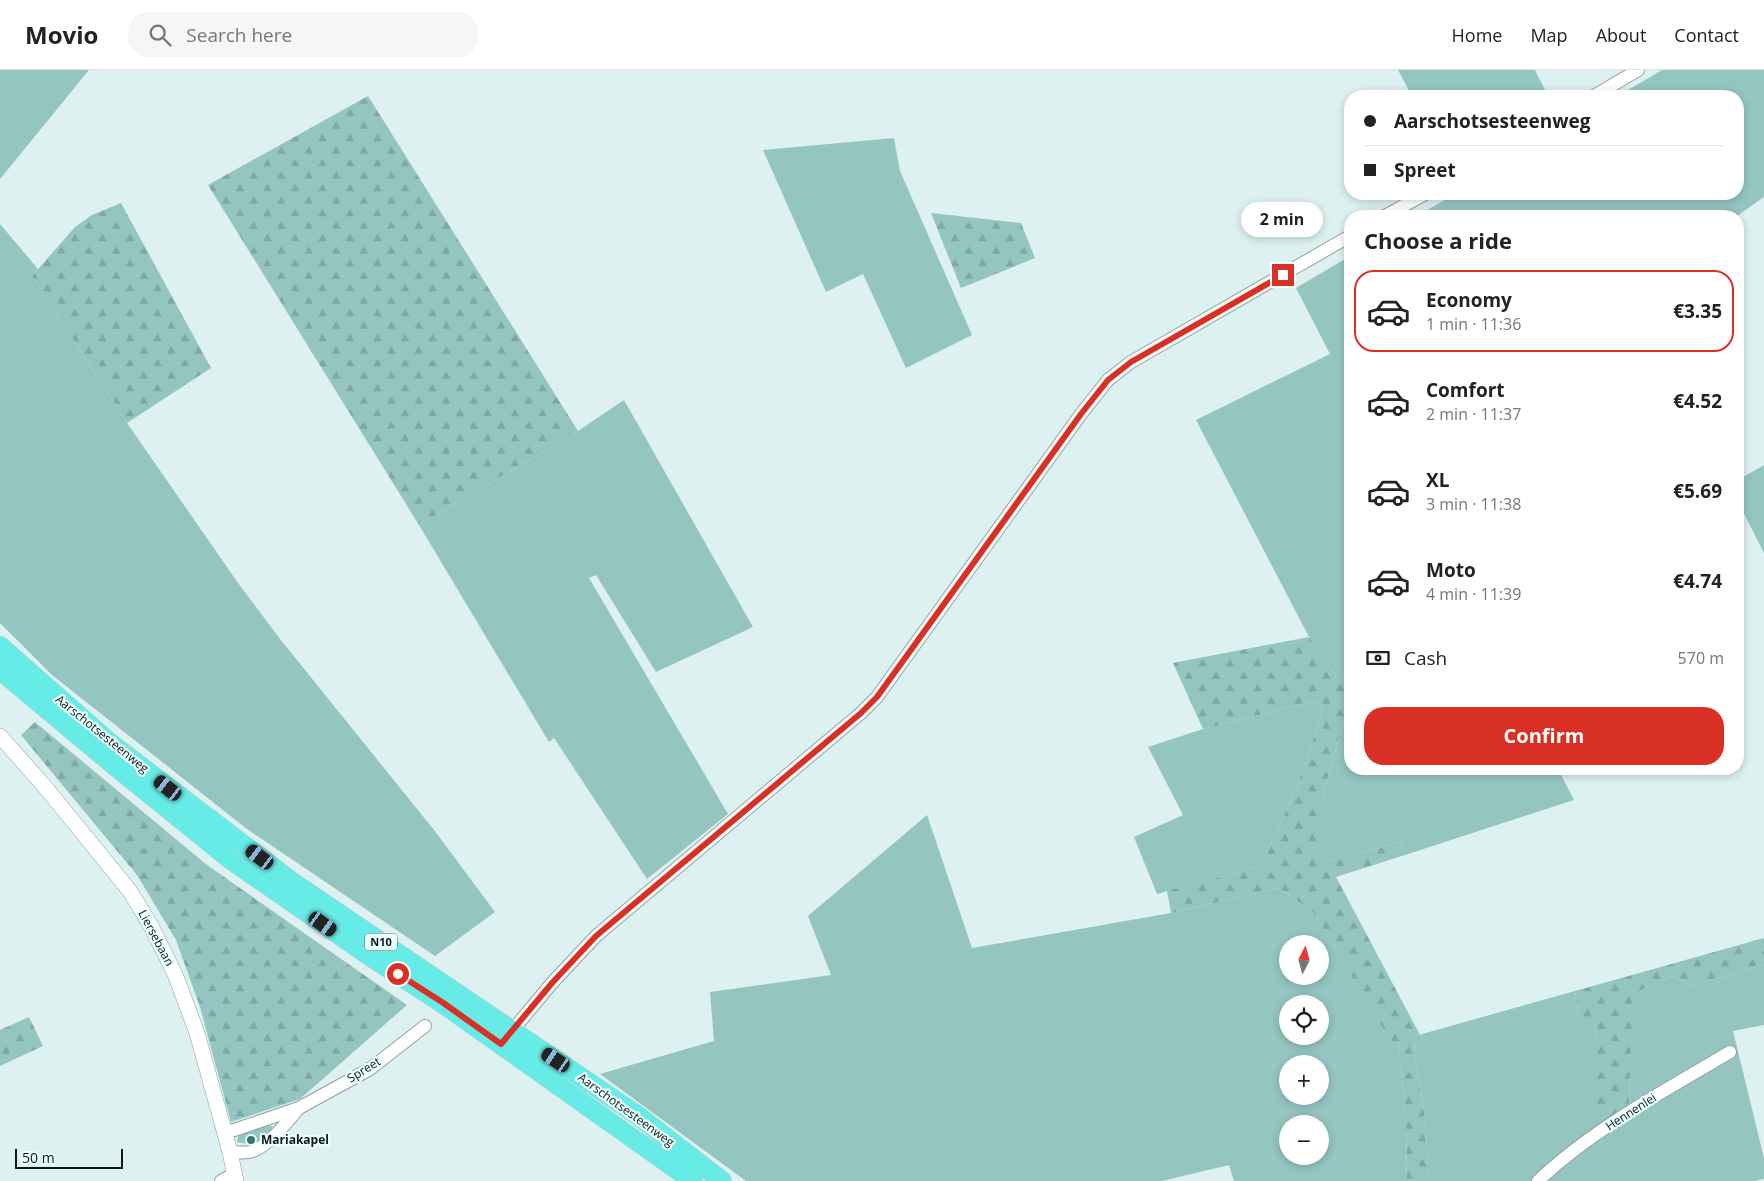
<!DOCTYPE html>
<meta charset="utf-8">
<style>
body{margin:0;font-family:"Open Sans",sans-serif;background:#f6f6f6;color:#222;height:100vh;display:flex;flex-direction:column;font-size:19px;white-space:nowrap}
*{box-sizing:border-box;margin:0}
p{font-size:16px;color:#767676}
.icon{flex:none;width:28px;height:28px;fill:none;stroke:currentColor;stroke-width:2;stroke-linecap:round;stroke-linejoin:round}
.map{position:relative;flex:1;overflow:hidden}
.drawer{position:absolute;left:1344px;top:140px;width:400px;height:565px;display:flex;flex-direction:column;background:#fff;border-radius:20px;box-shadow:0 2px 8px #0003}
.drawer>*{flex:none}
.top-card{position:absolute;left:1344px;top:20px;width:400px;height:110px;border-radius:20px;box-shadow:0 2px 8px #0003;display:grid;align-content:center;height:110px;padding:0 20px;background:#fff}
.needle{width:32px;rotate:6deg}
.fabs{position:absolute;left:1279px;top:865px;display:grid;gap:10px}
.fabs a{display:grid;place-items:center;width:50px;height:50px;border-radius:50%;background:#fff;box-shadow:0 2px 8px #0003;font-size:25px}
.scale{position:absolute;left:15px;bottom:12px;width:108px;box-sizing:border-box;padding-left:5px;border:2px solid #101717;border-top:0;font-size:14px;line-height:18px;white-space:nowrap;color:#101717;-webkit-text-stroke:4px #e9fffd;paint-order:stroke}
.end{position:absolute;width:22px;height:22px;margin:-11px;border:6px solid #d93025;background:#fff;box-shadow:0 0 0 2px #fff}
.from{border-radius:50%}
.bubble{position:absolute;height:35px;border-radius:18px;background:#fff;box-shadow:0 2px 8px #0003;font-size:16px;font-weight:700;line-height:35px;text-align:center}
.car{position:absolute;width:15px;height:30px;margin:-15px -8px;border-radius:6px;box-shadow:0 0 4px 1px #0007;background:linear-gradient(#222 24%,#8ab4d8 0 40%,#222 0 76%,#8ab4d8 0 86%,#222 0)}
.top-card b{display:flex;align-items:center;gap:18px;height:48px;font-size:19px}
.top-card b+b{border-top:1px solid #e0e0e0}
.top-card i{width:12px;height:12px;background:#222}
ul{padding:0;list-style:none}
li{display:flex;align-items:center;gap:15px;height:82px;margin:0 10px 8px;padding:0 10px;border:2px solid transparent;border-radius:20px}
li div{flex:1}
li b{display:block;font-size:19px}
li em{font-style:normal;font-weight:700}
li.active{border-color:#d93025}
li>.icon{width:45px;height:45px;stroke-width:1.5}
h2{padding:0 20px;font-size:22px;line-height:60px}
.pay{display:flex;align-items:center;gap:12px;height:55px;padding:0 20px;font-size:19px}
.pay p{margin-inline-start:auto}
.primary-button{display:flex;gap:10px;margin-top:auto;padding:10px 20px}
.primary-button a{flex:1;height:58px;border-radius:20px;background:#d93025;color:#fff;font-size:20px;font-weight:700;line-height:58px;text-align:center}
header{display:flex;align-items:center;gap:30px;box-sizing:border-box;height:70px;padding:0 25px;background:#fff;border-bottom:1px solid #e0e0e0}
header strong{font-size:24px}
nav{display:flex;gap:28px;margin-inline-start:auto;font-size:18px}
.search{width:350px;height:45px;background:#f6f6f6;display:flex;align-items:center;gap:12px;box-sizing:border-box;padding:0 18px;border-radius:20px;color:#767676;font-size:19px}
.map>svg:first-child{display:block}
.green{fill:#95c5c1;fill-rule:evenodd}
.forest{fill:url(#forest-firs)}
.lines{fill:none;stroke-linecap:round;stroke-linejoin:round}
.minor-casing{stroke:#8ea2a1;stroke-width:14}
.tertiary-casing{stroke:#8ea2a1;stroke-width:16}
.primary-casing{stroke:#cacccc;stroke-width:20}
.minor{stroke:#fff;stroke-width:12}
.tertiary{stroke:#fff;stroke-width:15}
.primary{stroke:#66ebe6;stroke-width:19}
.route{stroke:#d93025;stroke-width:6}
.poi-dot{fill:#2f7875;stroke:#e9fffd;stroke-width:2}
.labels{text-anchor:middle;stroke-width:4.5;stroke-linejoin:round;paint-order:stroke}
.shield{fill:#e9fffd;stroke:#515d5c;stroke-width:1}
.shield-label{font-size:11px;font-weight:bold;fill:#101717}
.street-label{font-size:12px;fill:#101717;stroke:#e9fffd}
.poi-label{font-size:12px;font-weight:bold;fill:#101717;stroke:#e9fffd;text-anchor:start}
</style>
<header>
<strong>Movio</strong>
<div class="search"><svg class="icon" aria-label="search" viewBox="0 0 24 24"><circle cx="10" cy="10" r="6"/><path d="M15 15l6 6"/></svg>Search here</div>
<nav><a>Home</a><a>Map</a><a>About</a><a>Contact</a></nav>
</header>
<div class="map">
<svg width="1764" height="1111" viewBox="0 0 1764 1111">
<defs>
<pattern id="forest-firs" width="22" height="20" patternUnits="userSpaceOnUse" patternTransform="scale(1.25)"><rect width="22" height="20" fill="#95c5c1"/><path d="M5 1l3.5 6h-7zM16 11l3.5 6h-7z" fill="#7fa8a5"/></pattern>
</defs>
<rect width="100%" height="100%" fill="#dcf1f0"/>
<!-- green -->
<g class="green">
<polygon points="0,0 89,0 0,109"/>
<polygon points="1398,0 1535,0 1548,26 1412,26"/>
<polygon points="1662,0 1764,0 1764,127 1737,146 1417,146 1455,124 1738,124 1738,26 1618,26"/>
<polygon points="894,68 900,101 972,265 906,298 863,204 826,222 763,80"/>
<polygon points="0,154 38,199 32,206 127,353 238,513 280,569 434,760 495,842 435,886 247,759 52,605 0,553"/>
<polygon points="1350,186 1350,627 1309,567 1196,350 1330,284 1296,218"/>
<polygon points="624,330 753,557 656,602 596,505 589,508 728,744 647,809 554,668 549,672 419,455 578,361"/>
<polygon points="1764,395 1764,483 1738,432 1738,410"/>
<polygon points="1350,627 1350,699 1558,699 1574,730 1405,785 1400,772 1322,793 1322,730"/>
<polygon points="1315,631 1323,639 1296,719 1261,796 1157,824 1134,767 1183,745 1148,677 1203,659"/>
<path d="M927,745L972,878L1171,843L1279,818L1313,842L1392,972L1398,971L1406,1047L1407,1111H1234L1229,1095L1162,1111H746L600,1004L714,971L710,922L831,905L808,846ZM1288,874H1320V906H1288ZM1288,934H1320V966H1288ZM1288,994H1320V1026H1288ZM1288,1054H1320V1086H1288Z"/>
<polygon points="1764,895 1764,955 1733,961 1764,1088 1764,1109 1755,1111 1429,1111 1425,1047 1414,984 1415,966 1575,921 1578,947 1595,947 1599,1055 1629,1037 1631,924 1673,906 1692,916"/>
<path d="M265,1054L270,1055L273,1058L272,1061C260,1071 253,1076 237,1072L238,1066L243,1060Z"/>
</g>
<!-- forest -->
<g class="forest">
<polygon points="368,26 578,361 419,455 208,115"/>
<polygon points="121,133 211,298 127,353 32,206 75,157 92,145"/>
<polygon points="931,143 1021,153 1035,188 961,218"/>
<polygon points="1309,567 1350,627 1322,730 1322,793 1400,772 1405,785 1336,807 1420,965 1415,966 1414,984 1425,1047 1429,1111 1407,1111 1406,1047 1398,971 1392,973 1313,842 1279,818 1171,843 1167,821 1261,796 1296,719 1323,639 1315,631 1203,659 1173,593"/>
<polygon points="35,652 207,795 407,935 300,1029 231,1052 200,937 176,870 137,805 21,665"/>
<polygon points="1764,868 1764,895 1692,916 1673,906 1632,924 1629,1037 1598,1055 1595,948 1578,947 1575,921"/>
<polygon points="29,947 43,976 0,996 0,960"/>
</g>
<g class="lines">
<defs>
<g id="minor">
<polyline points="1594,26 1638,0"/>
<polyline points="1385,146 1425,124"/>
<polyline points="507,967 552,913 596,866 861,643 877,627 1081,344 1108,310 1131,292 1350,166"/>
<polyline points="224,1061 234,1060 299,1038 370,999 425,956"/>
<path d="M230,1082C238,1082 245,1084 253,1081C269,1075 288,1051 299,1038"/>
<polyline points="221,1111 234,1104"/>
<path d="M1538,1111C1591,1060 1666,1020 1730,982"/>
</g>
<polyline id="tertiary" points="0,666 46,718 129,820 150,854 175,904 197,963 230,1082 236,1111"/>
<g id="primary">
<polyline points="0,576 109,672 291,811 637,1045 722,1111"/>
<polyline points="0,600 110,692 231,790 368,885 442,933 693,1111"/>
</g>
</defs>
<!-- minor casing -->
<use href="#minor" class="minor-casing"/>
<!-- tertiary casing -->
<use href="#tertiary" class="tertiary-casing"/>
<!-- primary casing -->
<use href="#primary" class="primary-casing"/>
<!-- minor -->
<use href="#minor" class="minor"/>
<!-- tertiary -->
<use href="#tertiary" class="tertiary"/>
<!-- primary -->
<use href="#primary" class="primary"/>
</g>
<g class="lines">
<!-- route -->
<polyline class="route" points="398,904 442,932 501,974 552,913 596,866 861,643 877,627 1081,344 1108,310 1131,292 1283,205"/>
</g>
<!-- markers -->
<circle class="poi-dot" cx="251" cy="1070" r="5"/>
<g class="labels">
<!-- shield labels -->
<rect class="shield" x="365" y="863.5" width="32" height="17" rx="4"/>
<g class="shield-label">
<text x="381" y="876">N10</text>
</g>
<!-- street labels -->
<g class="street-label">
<text transform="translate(102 664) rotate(39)" y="4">Aarschotsesteenweg</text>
<text transform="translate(156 868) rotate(62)" y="4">Liersebaan</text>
<text transform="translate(364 1000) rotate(-32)" y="4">Spreet</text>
<text transform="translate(626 1040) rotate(36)" y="4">Aarschotsesteenweg</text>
<text transform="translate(1631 1042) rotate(-33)" y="4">Hennenlei</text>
</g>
<!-- poi labels -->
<g class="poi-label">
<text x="261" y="1074">Mariakapel</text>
</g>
</g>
</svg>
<div class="fabs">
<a><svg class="needle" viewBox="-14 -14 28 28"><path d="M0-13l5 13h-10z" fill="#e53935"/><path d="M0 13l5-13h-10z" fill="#767676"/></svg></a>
<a><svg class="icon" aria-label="locate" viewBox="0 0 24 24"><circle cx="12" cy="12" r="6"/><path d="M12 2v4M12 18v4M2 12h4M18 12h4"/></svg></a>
<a>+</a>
<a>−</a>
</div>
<div class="scale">50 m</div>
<i class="end from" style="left:398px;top:904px"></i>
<i class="end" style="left:1283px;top:205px"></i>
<div class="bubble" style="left:1241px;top:132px;width:82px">2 min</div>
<i class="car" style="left:168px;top:718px;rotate:308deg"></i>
<i class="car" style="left:260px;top:787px;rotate:307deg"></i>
<i class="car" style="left:323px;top:854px;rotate:125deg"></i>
<i class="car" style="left:556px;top:990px;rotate:304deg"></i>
<div class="top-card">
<b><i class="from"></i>Aarschotsesteenweg</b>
<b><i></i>Spreet</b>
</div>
<section class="drawer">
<h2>Choose a ride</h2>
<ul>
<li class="active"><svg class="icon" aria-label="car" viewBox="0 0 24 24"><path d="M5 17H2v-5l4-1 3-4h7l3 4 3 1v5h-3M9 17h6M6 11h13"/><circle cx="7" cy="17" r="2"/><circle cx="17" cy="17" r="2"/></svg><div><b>Economy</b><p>1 min · 11:36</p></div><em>€3.35</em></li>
<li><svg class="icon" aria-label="car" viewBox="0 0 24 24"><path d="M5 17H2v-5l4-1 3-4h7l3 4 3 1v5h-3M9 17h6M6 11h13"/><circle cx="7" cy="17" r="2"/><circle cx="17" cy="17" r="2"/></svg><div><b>Comfort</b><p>2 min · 11:37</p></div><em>€4.52</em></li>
<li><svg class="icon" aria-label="car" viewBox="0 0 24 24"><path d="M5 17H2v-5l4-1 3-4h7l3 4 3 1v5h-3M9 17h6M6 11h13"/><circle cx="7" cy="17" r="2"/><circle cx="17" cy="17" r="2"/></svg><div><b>XL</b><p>3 min · 11:38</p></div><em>€5.69</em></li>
<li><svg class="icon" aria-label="car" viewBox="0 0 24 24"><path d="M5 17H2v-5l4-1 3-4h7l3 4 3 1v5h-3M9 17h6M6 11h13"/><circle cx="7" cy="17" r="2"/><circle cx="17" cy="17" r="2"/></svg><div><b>Moto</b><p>4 min · 11:39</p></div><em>€4.74</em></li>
</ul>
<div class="pay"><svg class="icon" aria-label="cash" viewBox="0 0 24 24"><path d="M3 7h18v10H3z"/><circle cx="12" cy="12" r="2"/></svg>Cash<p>570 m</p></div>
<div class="primary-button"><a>Confirm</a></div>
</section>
</div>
